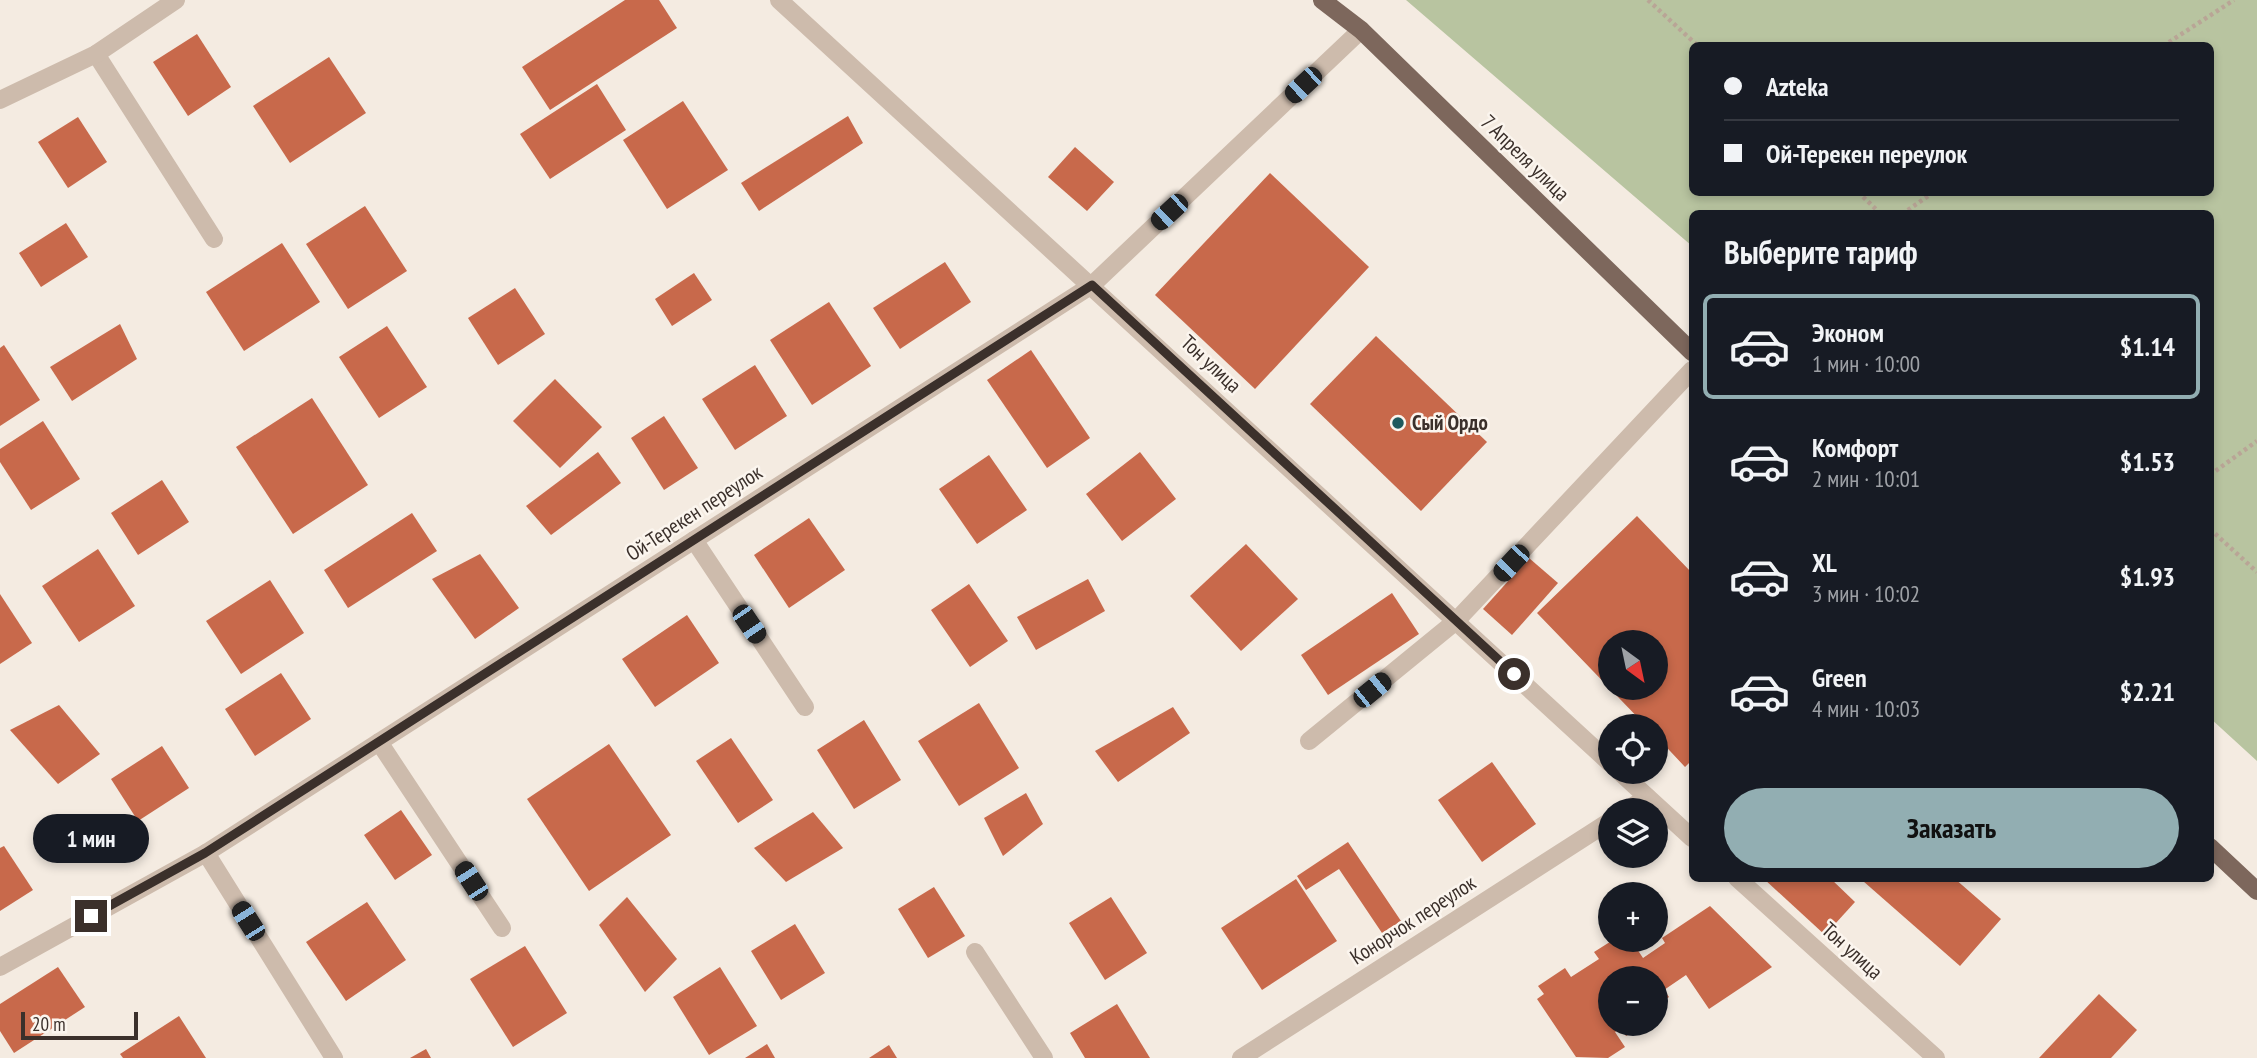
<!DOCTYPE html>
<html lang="ru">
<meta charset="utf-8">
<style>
body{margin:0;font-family:"PT Sans Narrow",sans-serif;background:#242831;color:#f1f3f6;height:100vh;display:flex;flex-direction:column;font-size:26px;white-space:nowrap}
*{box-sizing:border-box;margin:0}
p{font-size:23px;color:#9ea1a6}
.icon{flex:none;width:38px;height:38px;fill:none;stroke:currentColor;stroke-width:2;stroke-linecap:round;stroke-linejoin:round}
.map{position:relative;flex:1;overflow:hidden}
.sheet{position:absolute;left:1689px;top:210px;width:525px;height:672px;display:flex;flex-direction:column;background:#171b24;border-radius:10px;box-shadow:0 4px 10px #0003}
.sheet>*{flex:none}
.banner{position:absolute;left:1689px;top:42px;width:525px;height:154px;border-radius:10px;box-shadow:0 4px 10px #0003;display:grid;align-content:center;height:154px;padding:0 35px;background:#171b24}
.needle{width:46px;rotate:147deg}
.buttons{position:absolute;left:1598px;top:630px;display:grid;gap:14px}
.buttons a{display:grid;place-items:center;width:70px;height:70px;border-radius:50%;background:#171b24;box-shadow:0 4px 10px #0003;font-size:35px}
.scale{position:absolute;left:21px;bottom:18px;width:117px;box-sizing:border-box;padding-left:7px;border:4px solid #3b302b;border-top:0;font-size:19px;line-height:24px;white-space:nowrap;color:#3b302b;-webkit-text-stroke:5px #fbf5ee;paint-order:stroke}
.end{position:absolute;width:32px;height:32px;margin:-16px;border:9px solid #3b302b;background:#fff;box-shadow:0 0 0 4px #fff}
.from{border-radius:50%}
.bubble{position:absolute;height:49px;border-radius:24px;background:#171b24;box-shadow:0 4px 10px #0003;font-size:23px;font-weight:700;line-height:49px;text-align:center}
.car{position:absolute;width:21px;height:42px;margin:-21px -10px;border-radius:9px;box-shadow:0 0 5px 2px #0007;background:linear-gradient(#222 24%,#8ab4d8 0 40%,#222 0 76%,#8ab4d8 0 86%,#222 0)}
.banner b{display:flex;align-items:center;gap:24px;height:66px;font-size:26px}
.banner b+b{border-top:2px solid #363941}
.banner i{width:18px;height:18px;background:#f1f3f6}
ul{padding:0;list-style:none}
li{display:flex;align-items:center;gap:21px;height:105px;margin:0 14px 10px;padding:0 21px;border:4px solid transparent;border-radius:10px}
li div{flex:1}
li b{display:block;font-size:26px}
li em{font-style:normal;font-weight:700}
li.active{border-color:#92aeb2}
li>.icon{width:63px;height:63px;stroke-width:1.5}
h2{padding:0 35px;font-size:32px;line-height:84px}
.button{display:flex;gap:14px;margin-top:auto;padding:14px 35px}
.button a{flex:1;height:80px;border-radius:42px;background:#92aeb2;color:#111;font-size:28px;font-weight:700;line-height:80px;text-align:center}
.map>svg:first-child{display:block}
.green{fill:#b8c4a0;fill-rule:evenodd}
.building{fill:#c8694b;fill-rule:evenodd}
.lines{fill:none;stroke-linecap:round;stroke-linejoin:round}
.path{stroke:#b9a596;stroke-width:4.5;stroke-dasharray:3.5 3.5;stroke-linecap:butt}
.service{stroke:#cdbbac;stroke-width:18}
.minor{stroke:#cdbbac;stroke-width:18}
.primary{stroke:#7d675c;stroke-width:18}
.route{stroke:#3b302b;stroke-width:9}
.poi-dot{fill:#1f5a5e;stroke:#fbf5ee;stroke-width:2.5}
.labels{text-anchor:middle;stroke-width:5;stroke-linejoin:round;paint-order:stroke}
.street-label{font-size:21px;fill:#3b302b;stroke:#fbf5ee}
.poi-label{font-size:21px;font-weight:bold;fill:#3b302b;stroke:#fbf5ee;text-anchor:start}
</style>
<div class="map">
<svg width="2257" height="1058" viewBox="0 0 2257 1058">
<rect width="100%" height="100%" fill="#f4ebe1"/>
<!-- green -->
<path class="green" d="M1406,0H2257V761L2210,718V214H1692V246ZM1692,46H2210V192H1692Z"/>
<!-- building -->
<g class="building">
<polygon points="625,0 659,0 677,28 550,110 522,67"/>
<polygon points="197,34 231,87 188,116 153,62"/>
<polygon points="329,57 366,113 290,163 253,106"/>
<polygon points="597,84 626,130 550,179 520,134"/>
<polygon points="683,101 728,170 667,209 623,140"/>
<polygon points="848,116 863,143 759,211 741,183"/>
<polygon points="78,117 107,162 68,188 38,142"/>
<polygon points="1075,147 1114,182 1087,211 1048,177"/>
<polygon points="1270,173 1369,267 1255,389 1155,295"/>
<polygon points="365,206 407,271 348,309 306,244"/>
<polygon points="66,223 88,257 41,287 19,253"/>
<polygon points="282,243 320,302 244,351 206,292"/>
<polygon points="945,262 971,302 900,349 873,308"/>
<polygon points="694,273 712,300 672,326 655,299"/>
<polygon points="515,288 545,334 498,365 468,318"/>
<polygon points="829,302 871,366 812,405 770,340"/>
<polygon points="120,324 137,359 72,401 50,367"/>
<polygon points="387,326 427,387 379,418 339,357"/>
<polygon points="1376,336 1487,442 1421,511 1310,404"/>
<polygon points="4,345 40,400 0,426 0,348"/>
<polygon points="1031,350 1090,438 1047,468 987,380"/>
<polygon points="755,365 787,416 735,450 702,399"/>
<polygon points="555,379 602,427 560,468 513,421"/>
<polygon points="312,398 368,485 293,534 236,447"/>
<polygon points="664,416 698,468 664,490 631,438"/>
<polygon points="43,421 80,479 31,510 0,462 0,449"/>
<polygon points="598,452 621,483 551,535 526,506"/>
<polygon points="1140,452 1176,499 1122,541 1086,494"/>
<polygon points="989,455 1027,510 977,544 939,489"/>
<polygon points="162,480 189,522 138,555 111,513"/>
<polygon points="412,513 437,551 348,608 324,570"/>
<path d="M1637,516L1692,573V760L1685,767L1656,736V726H1646L1537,613ZM1610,642H1656V688H1610Z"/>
<polygon points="809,518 845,570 789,608 754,555"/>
<polygon points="1246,544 1298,599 1241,651 1190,596"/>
<polygon points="98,549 135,606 79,642 42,586"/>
<polygon points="480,554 519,608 475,639 432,579"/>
<polygon points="1529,558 1558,583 1512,635 1483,609"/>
<polygon points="1088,579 1105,611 1036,650 1017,617"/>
<polygon points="270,580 304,633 241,674 206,621"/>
<polygon points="969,584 1008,641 970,667 931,610"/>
<polygon points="1392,593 1419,634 1328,695 1301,655"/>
<polygon points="0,594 32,643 0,664"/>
<polygon points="687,615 719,663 655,707 622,659"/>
<polygon points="281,673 311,719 255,756 225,709"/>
<polygon points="979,703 1019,768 959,806 918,741"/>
<polygon points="59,705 100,754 58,784 10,730"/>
<polygon points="1173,707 1190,733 1118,782 1095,751"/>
<polygon points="864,720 901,780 854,809 817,750"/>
<polygon points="731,738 773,800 738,823 696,761"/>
<polygon points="609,744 671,835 589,891 527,799"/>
<polygon points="162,746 189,788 138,821 111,779"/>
<polygon points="1492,762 1536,824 1482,862 1438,800"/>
<polygon points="1026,793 1043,824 1003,856 984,818"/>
<polygon points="401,810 432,855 395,880 364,835"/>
<polygon points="813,812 843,848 786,882 754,848"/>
<polygon points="1348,842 1401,921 1382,933 1339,869 1306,890 1297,876"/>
<polygon points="4,846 33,890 0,911 0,848"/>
<polygon points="1763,878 1830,878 1855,902 1825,935"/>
<polygon points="1865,878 1954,878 2001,919 1960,966 1863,881"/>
<polygon points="1296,879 1337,941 1262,990 1221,928"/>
<polygon points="934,887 965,936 928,958 898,909"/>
<polygon points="627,897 677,959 645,992 599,925"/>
<polygon points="1111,897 1147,953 1105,980 1069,923"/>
<polygon points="367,902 406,960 346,1001 306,942"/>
<polygon points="1710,906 1772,967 1709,1009 1686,975 1664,990 1669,997 1656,1006 1656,978 1610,978 1610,1024 1635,1024 1638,1029 1626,1036 1621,1028 1615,1032 1625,1047 1608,1058 1576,1057 1537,999 1544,994 1538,986 1565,968 1571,977 1599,959 1594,952 1613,940 1631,940 1643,958 1665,943 1662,938"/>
<polygon points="795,924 825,973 781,1000 751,951"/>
<polygon points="525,946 567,1013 513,1047 470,979"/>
<polygon points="58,967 85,1007 14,1053 0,1031 0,1004"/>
<polygon points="720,967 757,1026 709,1055 673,997"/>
<polygon points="2099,994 2137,1030 2111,1058 2039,1058"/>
<polygon points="1117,1004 1150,1058 1085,1058 1070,1033"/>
<polygon points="179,1016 206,1058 123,1058 120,1054"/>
<polygon points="767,1044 775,1058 745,1058"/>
<polygon points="889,1045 897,1058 869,1058"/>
<polygon points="426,1049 431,1058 410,1058"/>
</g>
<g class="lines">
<!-- path -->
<g class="path">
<polyline points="1648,0 1698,46"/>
<polyline points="2163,46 2234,0"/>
<polyline points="1858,192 1881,214"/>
<polyline points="1902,214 1934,192"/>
<polyline points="2210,475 2257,441"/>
<polyline points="2210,529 2257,572"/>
</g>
<!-- service -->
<g class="service">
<polyline points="96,54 214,239"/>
<polyline points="694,540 805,707"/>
<polyline points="1309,741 1456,621 1692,370"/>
<polyline points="379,742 502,928"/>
<polyline points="975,952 1044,1058"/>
</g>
<!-- minor -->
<g class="minor">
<polyline points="779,0 1610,763"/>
<polyline points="0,100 96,54 176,0"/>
<polyline points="1620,772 1692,838"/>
<polyline points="1627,810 1647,797"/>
<polyline points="206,853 334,1058"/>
<polyline points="1737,878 1936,1058"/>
<polyline points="0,967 206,853 1092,285 1361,30"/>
<polyline points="1241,1058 1610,821"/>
</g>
<!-- primary -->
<g class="primary">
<polyline points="1322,0 1361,30 1692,352"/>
<polyline points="2210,847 2257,891"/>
</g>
</g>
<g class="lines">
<!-- route -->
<polyline class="route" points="91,916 205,853 1092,285 1514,674"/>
</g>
<!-- markers -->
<circle class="poi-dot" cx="1398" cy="423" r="7"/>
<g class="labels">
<!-- street labels -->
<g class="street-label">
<text transform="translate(1525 158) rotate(44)" y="7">7 Апреля улица</text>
<text transform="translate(1211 364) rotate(43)" y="7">Тон улица</text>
<text transform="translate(694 513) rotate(-33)" y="7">Ой-Терекен переулок</text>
<text transform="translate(1413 920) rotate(-33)" y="7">Конорчок переулок</text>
<text transform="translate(1852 951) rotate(42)" y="7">Тон улица</text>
</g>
<!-- poi labels -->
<g class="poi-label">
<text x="1412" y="430">Сый Ордо</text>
</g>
</g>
</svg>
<div class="buttons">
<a><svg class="needle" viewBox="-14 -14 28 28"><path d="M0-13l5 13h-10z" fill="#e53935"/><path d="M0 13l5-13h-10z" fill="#9ea1a6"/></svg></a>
<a><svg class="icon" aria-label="locate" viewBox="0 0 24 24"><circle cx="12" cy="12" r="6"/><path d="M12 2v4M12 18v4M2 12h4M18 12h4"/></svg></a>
<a><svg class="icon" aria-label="layers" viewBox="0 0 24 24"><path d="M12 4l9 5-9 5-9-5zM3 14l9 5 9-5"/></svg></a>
<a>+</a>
<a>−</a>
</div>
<div class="scale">20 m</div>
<i class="end from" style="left:1514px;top:674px"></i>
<i class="end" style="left:91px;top:916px"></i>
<div class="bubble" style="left:33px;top:814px;width:116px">1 мин</div>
<i class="car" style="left:1303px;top:85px;rotate:227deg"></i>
<i class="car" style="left:1169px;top:212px;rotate:227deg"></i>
<i class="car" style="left:1511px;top:563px;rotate:223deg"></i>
<i class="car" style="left:749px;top:624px;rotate:146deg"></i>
<i class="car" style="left:1372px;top:690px;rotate:51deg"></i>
<i class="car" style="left:471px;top:881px;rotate:327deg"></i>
<i class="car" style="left:248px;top:921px;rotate:328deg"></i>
<div class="banner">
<b><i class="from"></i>Azteka</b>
<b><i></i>Ой-Терекен переулок</b>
</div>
<section class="sheet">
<h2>Выберите тариф</h2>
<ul>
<li class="active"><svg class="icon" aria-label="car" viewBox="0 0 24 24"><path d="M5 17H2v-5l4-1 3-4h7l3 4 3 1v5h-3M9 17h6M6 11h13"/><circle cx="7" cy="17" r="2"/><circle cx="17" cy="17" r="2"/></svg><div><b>Эконом</b><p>1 мин · 10:00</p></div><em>$1.14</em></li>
<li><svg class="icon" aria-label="car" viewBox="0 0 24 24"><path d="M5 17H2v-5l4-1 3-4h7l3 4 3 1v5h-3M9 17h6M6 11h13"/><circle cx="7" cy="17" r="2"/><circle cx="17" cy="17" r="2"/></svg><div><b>Комфорт</b><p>2 мин · 10:01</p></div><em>$1.53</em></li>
<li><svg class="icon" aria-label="car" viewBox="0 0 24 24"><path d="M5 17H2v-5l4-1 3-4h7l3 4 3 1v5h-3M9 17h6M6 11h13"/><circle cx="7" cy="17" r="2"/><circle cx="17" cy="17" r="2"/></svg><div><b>XL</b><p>3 мин · 10:02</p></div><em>$1.93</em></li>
<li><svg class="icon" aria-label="car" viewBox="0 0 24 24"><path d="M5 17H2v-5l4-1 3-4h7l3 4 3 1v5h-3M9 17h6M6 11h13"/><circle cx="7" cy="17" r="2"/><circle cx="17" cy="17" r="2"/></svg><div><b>Green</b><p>4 мин · 10:03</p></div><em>$2.21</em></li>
</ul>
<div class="button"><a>Заказать</a></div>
</section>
</div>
